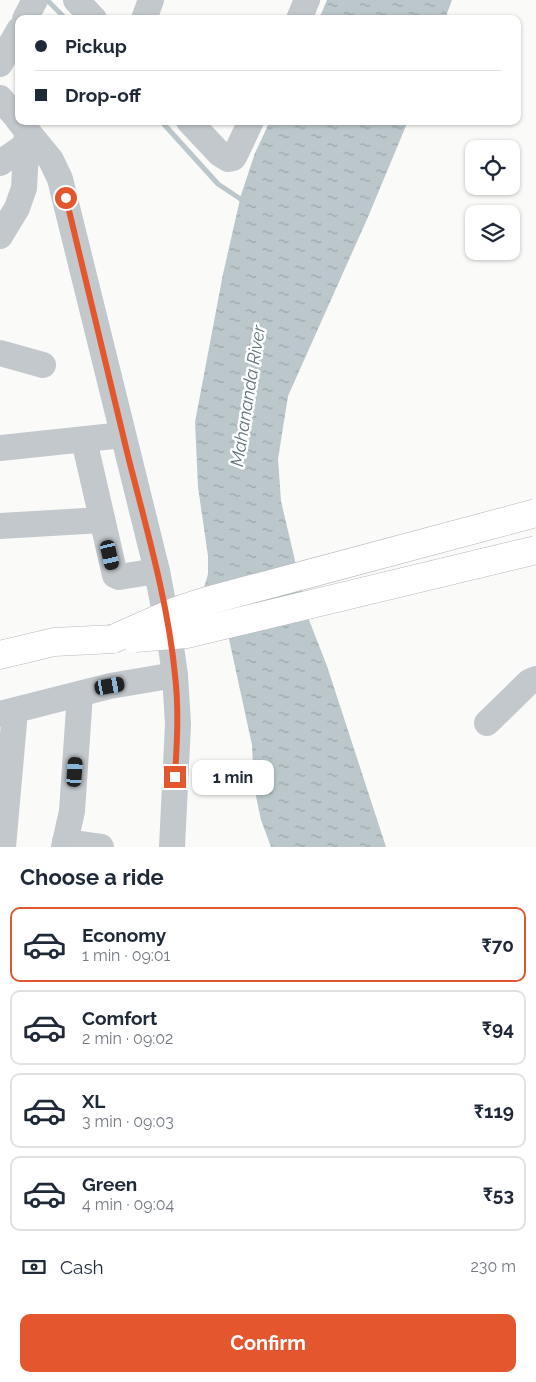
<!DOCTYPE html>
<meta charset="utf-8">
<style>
body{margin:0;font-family:Raleway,sans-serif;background:#f6f6f7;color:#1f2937;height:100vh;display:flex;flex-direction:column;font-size:19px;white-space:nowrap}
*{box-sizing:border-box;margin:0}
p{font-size:16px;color:#747a83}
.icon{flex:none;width:28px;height:28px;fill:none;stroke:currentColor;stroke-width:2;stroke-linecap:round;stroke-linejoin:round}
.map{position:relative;height:847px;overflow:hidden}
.panel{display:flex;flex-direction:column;background:#fff;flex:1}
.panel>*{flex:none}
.banner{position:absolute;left:15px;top:15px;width:506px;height:110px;border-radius:10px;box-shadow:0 1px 4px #0004;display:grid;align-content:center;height:110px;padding:0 20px;background:#fff}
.fabs{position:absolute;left:465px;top:140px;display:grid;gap:10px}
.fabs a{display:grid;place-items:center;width:55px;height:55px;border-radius:10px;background:#fff;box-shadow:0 1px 4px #0004;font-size:25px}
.end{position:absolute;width:22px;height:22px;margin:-11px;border:6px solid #e4572e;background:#fff;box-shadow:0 0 0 2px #fff}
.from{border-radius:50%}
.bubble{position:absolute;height:35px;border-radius:10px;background:#fff;box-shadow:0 1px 4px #0004;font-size:16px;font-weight:700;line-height:35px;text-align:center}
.car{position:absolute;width:15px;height:30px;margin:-15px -8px;border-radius:6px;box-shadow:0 0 4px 1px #0007;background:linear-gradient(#222 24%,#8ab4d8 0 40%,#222 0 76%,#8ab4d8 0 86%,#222 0)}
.banner b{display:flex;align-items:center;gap:18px;height:48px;font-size:19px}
.banner b+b{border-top:1px solid #e0e1e3}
.banner i{width:12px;height:12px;background:#1f2937}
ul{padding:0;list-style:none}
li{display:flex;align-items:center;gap:15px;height:75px;margin:0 10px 8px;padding:0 10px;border:2px solid #e0e1e3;border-radius:10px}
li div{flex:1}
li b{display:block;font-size:19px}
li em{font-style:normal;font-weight:700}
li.current{border-color:#e4572e}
li>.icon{width:45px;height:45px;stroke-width:1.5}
h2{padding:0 20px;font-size:22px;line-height:60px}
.pay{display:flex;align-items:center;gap:12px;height:55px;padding:0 20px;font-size:19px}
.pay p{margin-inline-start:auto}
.button{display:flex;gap:10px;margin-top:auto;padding:10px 20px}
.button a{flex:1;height:58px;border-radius:10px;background:#e4572e;color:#fff;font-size:20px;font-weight:700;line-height:58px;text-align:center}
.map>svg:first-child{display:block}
.water{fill:url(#water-ripples)}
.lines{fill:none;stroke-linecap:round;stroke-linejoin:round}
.stream{stroke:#bbc7cb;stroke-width:5}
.highway-casing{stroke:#b4b9bd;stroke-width:29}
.minor{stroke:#c3c8cc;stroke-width:26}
.highway{stroke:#fff;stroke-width:28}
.highway-bridge-casing{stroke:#b4b9bd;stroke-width:29;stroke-linecap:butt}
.highway-bridge{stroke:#fff;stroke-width:28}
.route{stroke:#e4572e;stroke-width:6}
.labels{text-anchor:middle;stroke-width:5;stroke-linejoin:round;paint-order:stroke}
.water-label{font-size:18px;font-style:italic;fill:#60757c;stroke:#fff}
</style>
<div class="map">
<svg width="536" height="847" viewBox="0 0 536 847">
<defs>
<pattern id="water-ripples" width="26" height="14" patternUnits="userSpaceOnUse" patternTransform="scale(1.25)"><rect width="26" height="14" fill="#bbc7cb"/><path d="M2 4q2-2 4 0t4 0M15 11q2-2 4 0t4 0" fill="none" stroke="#9ca6aa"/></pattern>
</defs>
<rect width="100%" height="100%" fill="#fafaf8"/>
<!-- water -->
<g class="water">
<polygon points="327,0 452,0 445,19 319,19"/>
<polygon points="270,121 408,121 368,217 288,396 278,459 281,501 309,620 327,666 386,847 271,847 261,820 254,787 252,745 229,639 208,601 204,588 208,574 208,556 198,487 195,422 223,274 241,195 255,153"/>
</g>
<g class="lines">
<!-- stream -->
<g class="stream">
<polyline points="47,0 66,19"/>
<polyline points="161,121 218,184 245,202"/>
</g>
<defs>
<polyline id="highway" points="0,655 54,642 113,639"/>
</defs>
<!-- highway casing -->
<use href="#highway" class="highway-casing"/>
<!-- minor -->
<g class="minor">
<polyline points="76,0 94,19"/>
<polyline points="25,19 35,0"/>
<polyline points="144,19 151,0"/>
<polyline points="299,19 307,0"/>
<polyline points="0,64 19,30"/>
<polyline points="0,98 19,120"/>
<polyline points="19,121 51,160 60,179 157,571 170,640 175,675 178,724 172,847"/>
<polyline points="189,121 220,154 228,159 233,158 235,155 251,121"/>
<polyline points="0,163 26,145"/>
<polyline points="0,236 17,208 24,188 27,131"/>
<polyline points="0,353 43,365"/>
<polyline points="84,440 115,575 119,577 157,571"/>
<polyline points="0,448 123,435"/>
<polyline points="0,526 102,520"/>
<polyline points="0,714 110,686 175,675"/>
<polyline points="487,723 529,682 536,679"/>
<polyline points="65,842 101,847"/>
<polyline points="3,847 15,711"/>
<polyline points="64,847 72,811 80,694"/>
</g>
<!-- highway -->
<use href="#highway" class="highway"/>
<defs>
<g id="highway-bridge">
<polyline points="135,638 187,634 536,550"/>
<polyline points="113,639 176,611 203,602 536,513"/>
</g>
</defs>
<!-- highway-bridge casing -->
<use href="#highway-bridge" class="highway-bridge-casing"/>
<!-- highway-bridge -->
<use href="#highway-bridge" class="highway-bridge"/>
</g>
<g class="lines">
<!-- route -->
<path class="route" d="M66,198C86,284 107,370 128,456C146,527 168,602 175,675C179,709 177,743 175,777"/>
</g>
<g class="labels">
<!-- water labels -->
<g class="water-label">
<text transform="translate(248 396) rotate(-81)" y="6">Mahananda River</text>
</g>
</g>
</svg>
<div class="fabs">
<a><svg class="icon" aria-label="locate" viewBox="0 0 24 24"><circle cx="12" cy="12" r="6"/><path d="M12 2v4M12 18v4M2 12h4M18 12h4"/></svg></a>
<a><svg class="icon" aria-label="layers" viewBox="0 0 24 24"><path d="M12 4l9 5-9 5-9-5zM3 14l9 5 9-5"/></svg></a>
</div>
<i class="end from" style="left:66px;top:198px"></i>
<i class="end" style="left:175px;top:777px"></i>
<div class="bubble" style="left:192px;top:760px;width:82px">1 min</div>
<i class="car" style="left:110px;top:555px;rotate:167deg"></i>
<i class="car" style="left:110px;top:686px;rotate:80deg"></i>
<i class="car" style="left:75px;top:772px;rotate:4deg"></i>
<div class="banner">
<b><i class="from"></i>Pickup</b>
<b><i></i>Drop-off</b>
</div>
</div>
<section class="panel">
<h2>Choose a ride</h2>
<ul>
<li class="current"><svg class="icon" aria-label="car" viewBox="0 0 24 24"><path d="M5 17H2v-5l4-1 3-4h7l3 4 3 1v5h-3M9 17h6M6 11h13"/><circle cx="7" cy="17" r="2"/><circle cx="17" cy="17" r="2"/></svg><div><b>Economy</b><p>1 min · 09:01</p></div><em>₹70</em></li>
<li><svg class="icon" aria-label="car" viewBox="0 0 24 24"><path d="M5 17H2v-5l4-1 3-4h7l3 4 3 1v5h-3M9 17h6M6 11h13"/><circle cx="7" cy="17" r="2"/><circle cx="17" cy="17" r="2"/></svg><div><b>Comfort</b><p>2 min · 09:02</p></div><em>₹94</em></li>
<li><svg class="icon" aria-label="car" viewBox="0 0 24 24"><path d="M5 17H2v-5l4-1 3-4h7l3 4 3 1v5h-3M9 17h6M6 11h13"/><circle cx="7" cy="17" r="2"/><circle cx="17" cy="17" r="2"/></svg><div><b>XL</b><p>3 min · 09:03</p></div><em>₹119</em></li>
<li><svg class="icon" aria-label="car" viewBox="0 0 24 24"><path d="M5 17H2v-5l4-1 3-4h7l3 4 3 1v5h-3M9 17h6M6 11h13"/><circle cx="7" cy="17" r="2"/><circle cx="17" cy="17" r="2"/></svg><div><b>Green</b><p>4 min · 09:04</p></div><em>₹53</em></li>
</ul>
<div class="pay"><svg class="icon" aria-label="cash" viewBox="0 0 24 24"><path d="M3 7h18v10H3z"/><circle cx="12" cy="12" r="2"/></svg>Cash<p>230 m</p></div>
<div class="button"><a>Confirm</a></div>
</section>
